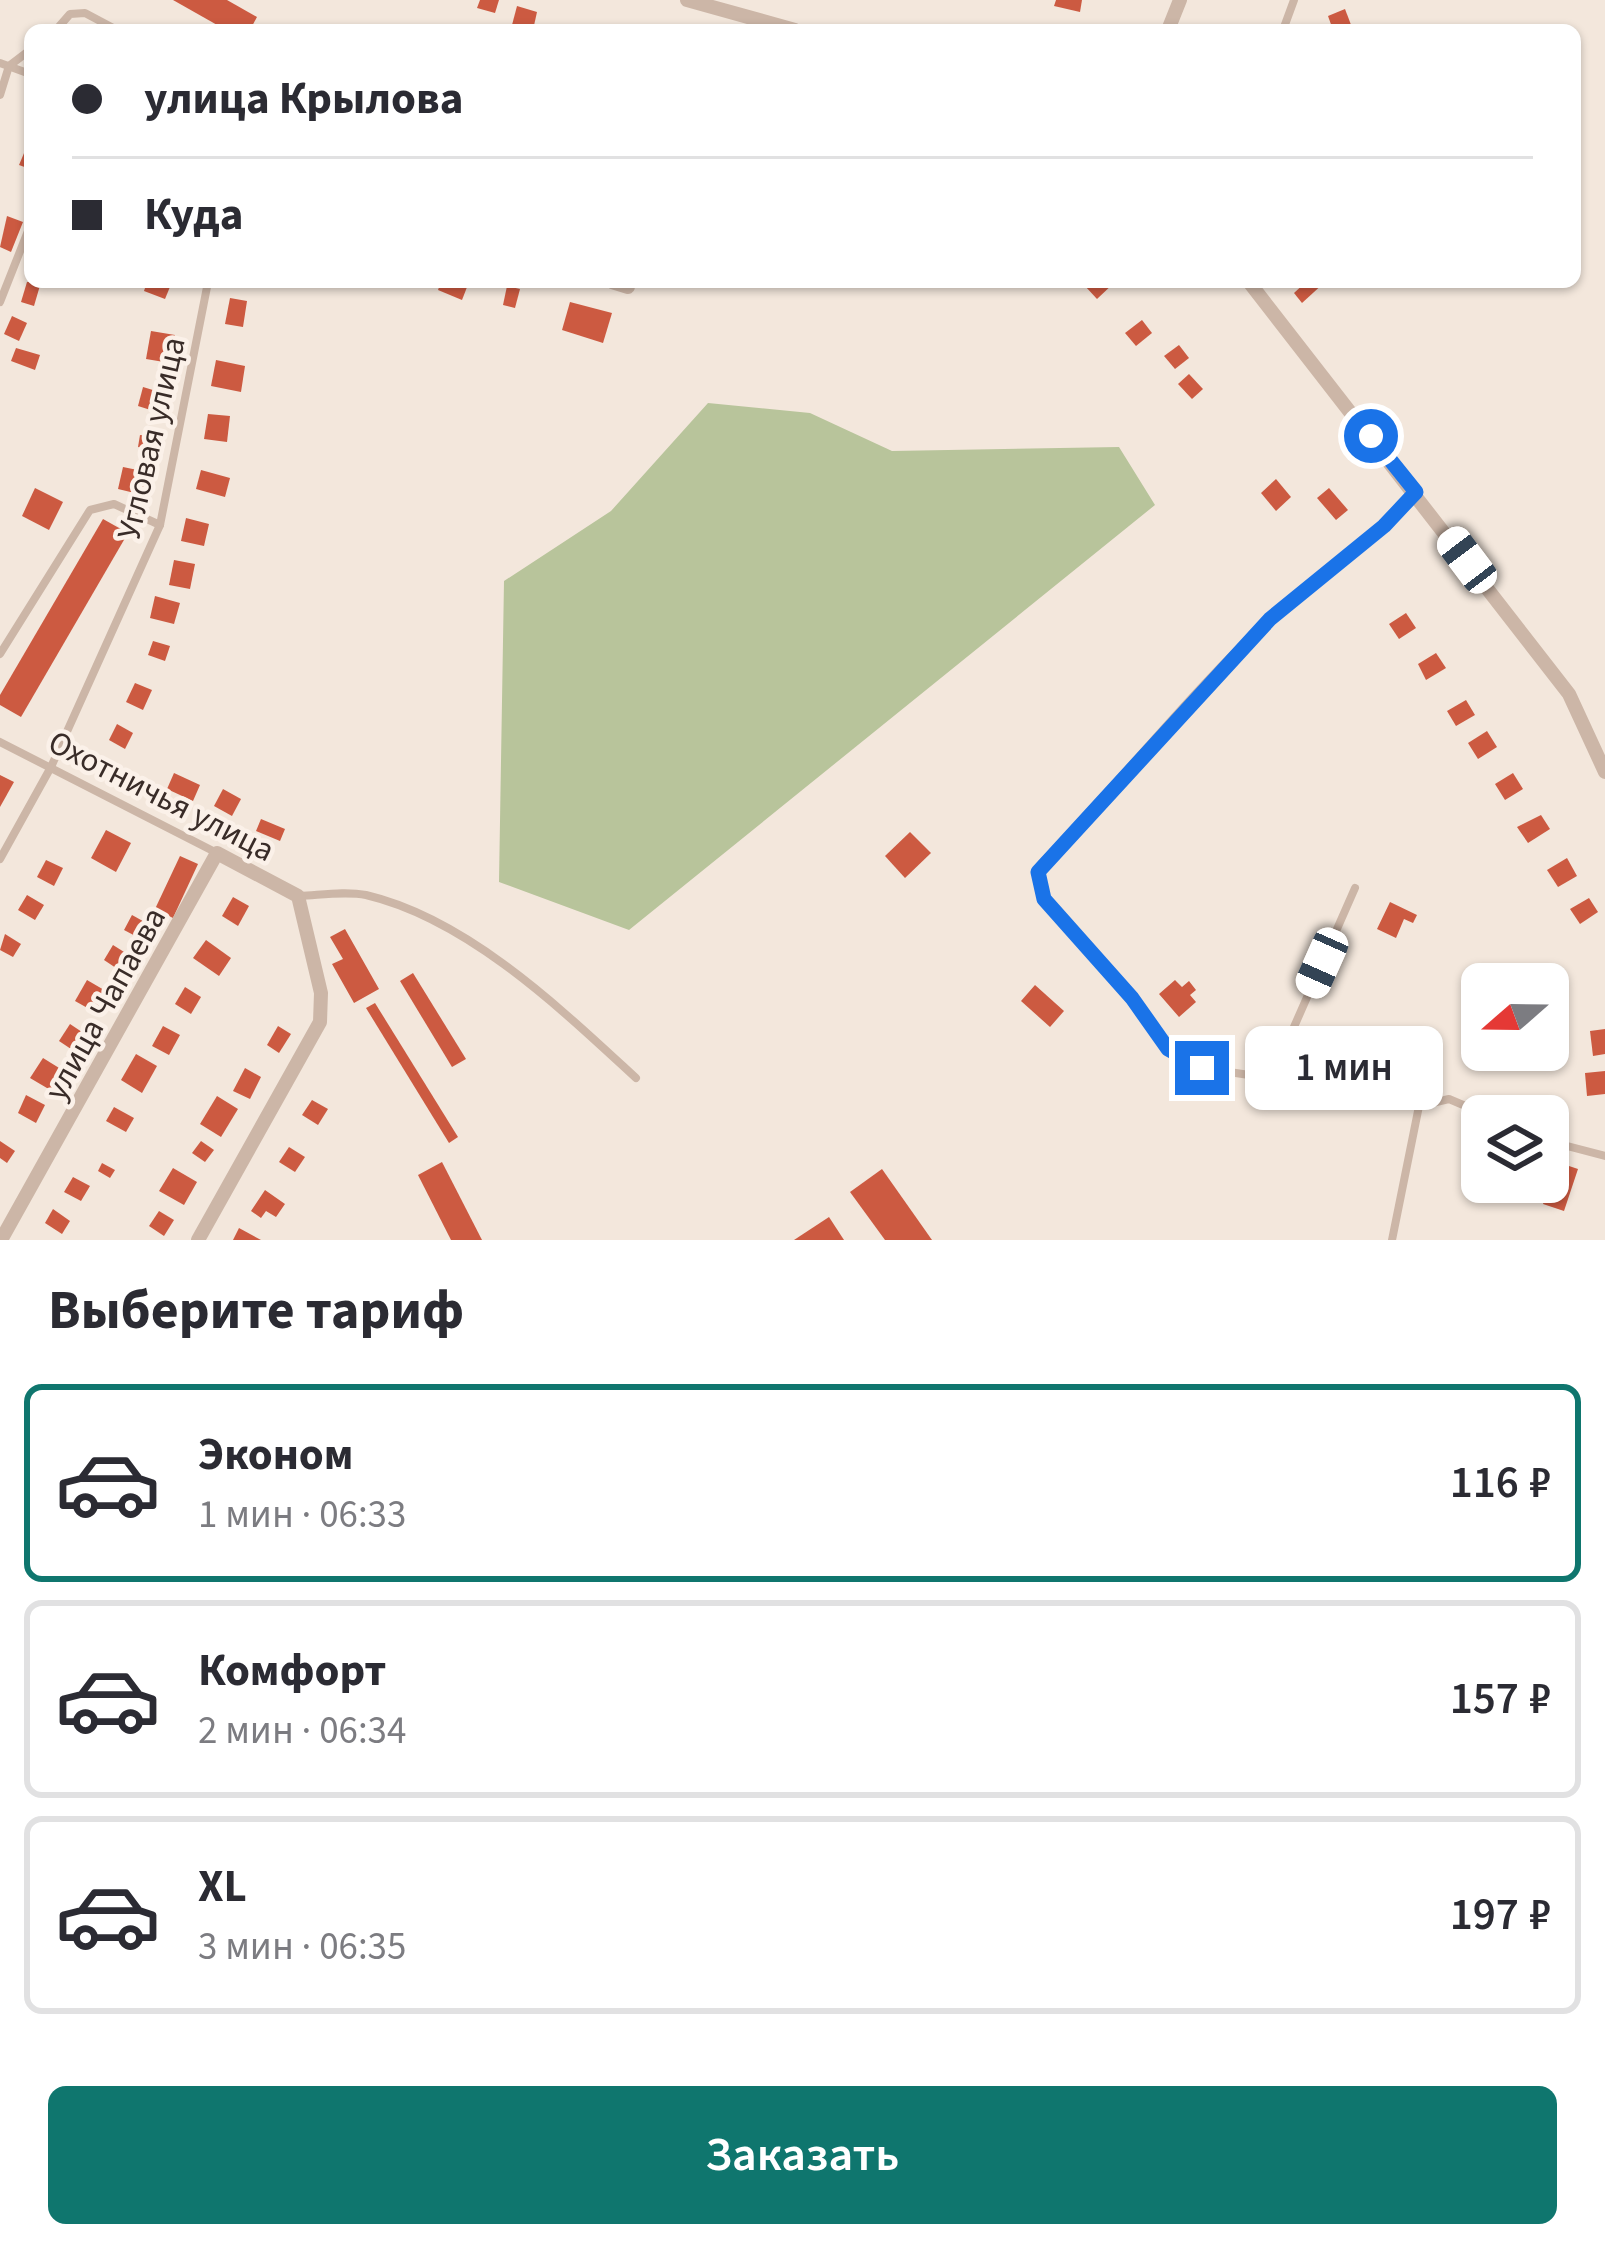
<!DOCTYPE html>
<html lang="ru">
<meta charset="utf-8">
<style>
body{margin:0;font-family:"Source Sans 3",sans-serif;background:#f2f2f3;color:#2b2b33;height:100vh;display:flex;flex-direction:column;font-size:45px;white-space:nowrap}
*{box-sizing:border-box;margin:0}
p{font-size:39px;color:#7c7c81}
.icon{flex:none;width:66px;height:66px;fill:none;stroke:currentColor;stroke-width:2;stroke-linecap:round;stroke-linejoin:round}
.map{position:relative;height:1240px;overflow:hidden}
.panel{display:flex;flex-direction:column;background:#fff;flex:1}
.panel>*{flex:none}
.banner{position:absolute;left:24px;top:24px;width:1557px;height:264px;border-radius:18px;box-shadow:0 3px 9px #0004;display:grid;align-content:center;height:264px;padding:0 48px;background:#fff}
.needle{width:78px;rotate:250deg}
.fabs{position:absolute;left:1461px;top:963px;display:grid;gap:24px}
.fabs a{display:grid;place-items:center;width:108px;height:108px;border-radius:18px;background:#fff;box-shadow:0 3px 9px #0004;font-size:60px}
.end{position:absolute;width:54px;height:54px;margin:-27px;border:15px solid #1a73e8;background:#fff;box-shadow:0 0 0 6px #fff}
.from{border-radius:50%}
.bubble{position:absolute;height:84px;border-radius:18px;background:#fff;box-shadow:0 3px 9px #0004;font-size:39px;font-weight:600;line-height:84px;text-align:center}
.car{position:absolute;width:36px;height:72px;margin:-36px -18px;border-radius:15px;box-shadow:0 0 9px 3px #0007;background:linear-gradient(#fff 24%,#345 0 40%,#fff 0 76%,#345 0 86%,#fff 0)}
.banner b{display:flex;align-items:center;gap:42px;height:114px;font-size:45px}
.banner b+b{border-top:3px solid #e1e1e2}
.banner i{width:30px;height:30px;background:#2b2b33}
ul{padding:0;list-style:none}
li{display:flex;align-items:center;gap:36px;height:198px;margin:0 24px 18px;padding:0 24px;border:6px solid #e1e1e2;border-radius:18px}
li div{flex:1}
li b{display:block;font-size:45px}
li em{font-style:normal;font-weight:600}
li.selected{border-color:#0f766e}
li>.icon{width:108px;height:108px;stroke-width:1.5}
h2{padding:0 48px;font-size:54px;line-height:144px}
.button{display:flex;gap:24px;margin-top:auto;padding:24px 48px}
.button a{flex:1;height:138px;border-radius:18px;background:#0f766e;color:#fff;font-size:48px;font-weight:600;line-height:138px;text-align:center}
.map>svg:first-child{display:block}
.green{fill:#b8c49b}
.building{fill:#cc5a41}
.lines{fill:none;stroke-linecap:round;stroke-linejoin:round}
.service{stroke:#ccb6a7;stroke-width:8}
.minor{stroke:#ccb6a7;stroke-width:14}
.route{stroke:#1a73e8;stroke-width:15}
.labels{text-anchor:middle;stroke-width:9;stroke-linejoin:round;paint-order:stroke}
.street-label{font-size:33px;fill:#392c28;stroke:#fbf1e9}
</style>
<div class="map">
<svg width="1605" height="1240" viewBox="0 0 1605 1240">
<rect width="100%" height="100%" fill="#f3e7dc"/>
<!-- green -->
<polygon class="green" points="708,403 810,413 892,451 1119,447 1155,505 629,930 499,882 504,581 611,511"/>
<!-- building -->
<g class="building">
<polygon points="173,0 227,0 257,17 250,30 226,30"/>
<polygon points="480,0 499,0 495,13 477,8"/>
<polygon points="1056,0 1082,0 1080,12 1054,6"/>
<polygon points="517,6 537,12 533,30 512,25"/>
<polygon points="1345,9 1353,30 1333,30 1328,16"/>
<polygon points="30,139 30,169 19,165"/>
<polygon points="7,216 23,222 11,252 0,247"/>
<polygon points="27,282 41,282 34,306 21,302"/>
<polygon points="147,282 172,282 165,299 144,291"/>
<polygon points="441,282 469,282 462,300 438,290"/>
<polygon points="1089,282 1115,282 1097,299 1085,286"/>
<polygon points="1306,282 1325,282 1302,303 1294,293"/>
<polygon points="507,286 520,289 515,308 503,305"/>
<polygon points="230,298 247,301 243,327 225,324"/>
<polygon points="570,302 612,313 603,343 562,330"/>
<polygon points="12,316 27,323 19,341 4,334"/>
<polygon points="1142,320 1152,333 1136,346 1125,333"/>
<polygon points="151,331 175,335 170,363 146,359"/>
<polygon points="1179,345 1189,358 1175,369 1164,356"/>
<polygon points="16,348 40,355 35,370 11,361"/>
<polygon points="216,360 245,366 241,392 211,386"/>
<polygon points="1189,374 1203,389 1192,399 1178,384"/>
<polygon points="143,387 166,394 160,413 138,406"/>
<polygon points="208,414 230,416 227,442 204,439"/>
<polygon points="140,435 155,437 152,450 138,447"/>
<polygon points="123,467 152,473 147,496 118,489"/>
<polygon points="201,470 230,478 225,497 196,489"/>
<polygon points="1276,479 1291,497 1276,511 1261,493"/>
<polygon points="35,488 63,502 49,530 22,516"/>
<polygon points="1329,488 1348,510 1336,520 1317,498"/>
<polygon points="186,518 209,524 204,546 181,541"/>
<polygon points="103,519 128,533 21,717 0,705 0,695"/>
<polygon points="174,560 195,564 190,589 169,585"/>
<polygon points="155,596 180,603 174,624 150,618"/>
<polygon points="1406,613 1416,628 1399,639 1389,624"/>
<polygon points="153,641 170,646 165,661 148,655"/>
<polygon points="1436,653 1446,668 1426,680 1418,664"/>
<polygon points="135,683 152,690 143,710 126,702"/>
<polygon points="1466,700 1475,715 1456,726 1447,711"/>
<polygon points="117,724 133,733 125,749 109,740"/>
<polygon points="1487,731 1497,747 1478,759 1468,743"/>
<polygon points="174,773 200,785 193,801 167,789"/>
<polygon points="1513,773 1523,789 1505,800 1495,784"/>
<polygon points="0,775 14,782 0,807"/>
<polygon points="223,789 241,799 232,816 214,806"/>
<polygon points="1541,815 1550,829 1528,843 1517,827"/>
<polygon points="261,819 285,829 280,841 256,831"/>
<polygon points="106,830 131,843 116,872 91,858"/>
<polygon points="910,832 931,853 905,878 885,856"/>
<polygon points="180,856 198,864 173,918 155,909"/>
<polygon points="1567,858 1577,876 1558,887 1547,870"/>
<polygon points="46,860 63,868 54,886 37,877"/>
<polygon points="27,895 44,905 35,920 18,910"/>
<polygon points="233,897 249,906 238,926 222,916"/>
<polygon points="1589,898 1598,912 1580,924 1570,909"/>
<polygon points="1390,902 1417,915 1413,923 1404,919 1396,938 1377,929"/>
<polygon points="132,915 150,925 143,940 124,930"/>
<polygon points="345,929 379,989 354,1003 332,964 343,959 330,937"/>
<polygon points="5,934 21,944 13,957 0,950"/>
<polygon points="206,940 231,958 219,976 193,958"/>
<polygon points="113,945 132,957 122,972 104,960"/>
<polygon points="413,973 466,1059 452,1067 400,981"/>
<polygon points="87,980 111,994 100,1015 75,1001"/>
<polygon points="1175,980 1182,987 1189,981 1196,990 1190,995 1196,1002 1179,1017 1159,994"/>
<polygon points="1035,985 1064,1011 1050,1027 1021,1001"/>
<polygon points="185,987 201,997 191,1014 175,1004"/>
<polygon points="375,1003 458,1137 449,1143 366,1008"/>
<polygon points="70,1024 88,1036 77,1053 59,1041"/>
<polygon points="163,1026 180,1035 169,1055 152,1046"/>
<polygon points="278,1026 291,1034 279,1053 267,1045"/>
<polygon points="1605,1029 1605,1054 1593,1056 1590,1031"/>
<polygon points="136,1054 157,1066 142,1093 121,1080"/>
<polygon points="43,1058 64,1071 52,1091 30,1078"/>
<polygon points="245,1068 261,1077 250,1099 233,1091"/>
<polygon points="1605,1071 1605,1094 1587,1096 1585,1073"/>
<polygon points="26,1095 45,1105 36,1123 18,1113"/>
<polygon points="217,1096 238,1109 221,1137 200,1124"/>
<polygon points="312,1100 328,1109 318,1125 302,1115"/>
<polygon points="114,1107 134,1118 126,1132 106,1121"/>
<polygon points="0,1141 15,1151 7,1163 0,1158"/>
<polygon points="201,1141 214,1150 205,1162 192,1153"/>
<polygon points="289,1147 305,1157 295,1172 279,1162"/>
<polygon points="442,1162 482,1240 451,1240 418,1175"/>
<polygon points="1557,1162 1578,1169 1564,1211 1543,1204"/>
<polygon points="102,1163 115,1170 110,1178 98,1171"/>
<polygon points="173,1168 197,1182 184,1205 159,1191"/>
<polygon points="882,1169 932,1240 885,1240 850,1192"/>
<polygon points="73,1177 90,1186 81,1201 64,1192"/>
<polygon points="265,1190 285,1204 276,1217 266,1211 261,1218 251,1211"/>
<polygon points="53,1209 70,1221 62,1234 45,1223"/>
<polygon points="159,1211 174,1220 164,1236 149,1226"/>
<polygon points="829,1217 844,1240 794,1240"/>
<polygon points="239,1228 261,1240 233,1240"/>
</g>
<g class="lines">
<!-- service -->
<g class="service">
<polyline points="56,30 70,14 85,13 117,30"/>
<polyline points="1283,30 1294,0"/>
<polyline points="0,63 30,74"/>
<polyline points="0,95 9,66 30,50"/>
<polyline points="0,302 30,226"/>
<path d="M1415,493C1370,540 1316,576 1268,620C1187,696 1118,785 1040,865L1037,882L1044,899L1177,1056L1202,1068L1424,1101"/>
<polyline points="0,654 90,510 114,504 160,525"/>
<polyline points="0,742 217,853"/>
<polyline points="0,859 51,767 160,525 208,282"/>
<path d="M300,896C321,895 345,891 366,895C468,919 561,1009 636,1078"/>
<polyline points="1272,1077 1355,888"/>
<polyline points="1548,1141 1605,1156"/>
<polyline points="1392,1240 1419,1106 1449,1099 1489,1116"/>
</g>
<!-- minor -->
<g class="minor">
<polyline points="687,0 795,30"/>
<polyline points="1168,30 1180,0"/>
<polyline points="612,282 628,287"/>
<polyline points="1249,282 1569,694 1605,772"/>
<polyline points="1,1240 217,853 298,896 321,993 320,1022 198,1240"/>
</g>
</g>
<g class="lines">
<!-- route -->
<polyline class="route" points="1202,1068 1168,1049 1132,998 1044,899 1038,872 1270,619 1384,526 1416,492 1371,436"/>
</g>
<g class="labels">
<!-- street labels -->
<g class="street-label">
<text transform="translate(150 438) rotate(-77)" y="12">Угловая улица</text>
<text transform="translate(162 795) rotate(27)" y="12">Охотничья улица</text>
<text transform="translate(104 1003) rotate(-61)" y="12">улица Чапаева</text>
</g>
</g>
</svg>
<div class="fabs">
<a><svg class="needle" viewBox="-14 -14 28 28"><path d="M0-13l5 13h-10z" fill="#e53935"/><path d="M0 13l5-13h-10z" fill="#7c7c81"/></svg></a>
<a><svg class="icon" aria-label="layers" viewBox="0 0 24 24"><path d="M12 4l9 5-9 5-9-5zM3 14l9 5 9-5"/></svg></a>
</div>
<i class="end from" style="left:1371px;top:436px"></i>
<i class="end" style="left:1202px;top:1068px"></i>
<div class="bubble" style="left:1245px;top:1026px;width:198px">1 мин</div>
<i class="car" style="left:1467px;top:560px;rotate:323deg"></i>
<i class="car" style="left:1322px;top:963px;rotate:204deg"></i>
<div class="banner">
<b><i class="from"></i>улица Крылова</b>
<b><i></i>Куда</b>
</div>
</div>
<section class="panel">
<h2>Выберите тариф</h2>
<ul>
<li class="selected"><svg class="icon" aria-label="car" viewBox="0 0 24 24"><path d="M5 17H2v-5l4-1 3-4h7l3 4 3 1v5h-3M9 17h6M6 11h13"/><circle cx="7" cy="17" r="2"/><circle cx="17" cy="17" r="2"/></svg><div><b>Эконом</b><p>1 мин · 06:33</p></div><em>116 ₽</em></li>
<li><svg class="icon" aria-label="car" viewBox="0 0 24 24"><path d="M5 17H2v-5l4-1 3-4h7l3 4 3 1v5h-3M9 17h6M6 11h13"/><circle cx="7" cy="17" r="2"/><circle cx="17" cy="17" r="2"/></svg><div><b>Комфорт</b><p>2 мин · 06:34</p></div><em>157 ₽</em></li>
<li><svg class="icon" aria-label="car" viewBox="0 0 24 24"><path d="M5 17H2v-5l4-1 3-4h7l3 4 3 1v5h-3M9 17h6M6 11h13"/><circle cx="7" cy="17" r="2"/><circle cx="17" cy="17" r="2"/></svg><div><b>XL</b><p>3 мин · 06:35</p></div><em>197 ₽</em></li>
</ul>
<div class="button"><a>Заказать</a></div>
</section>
